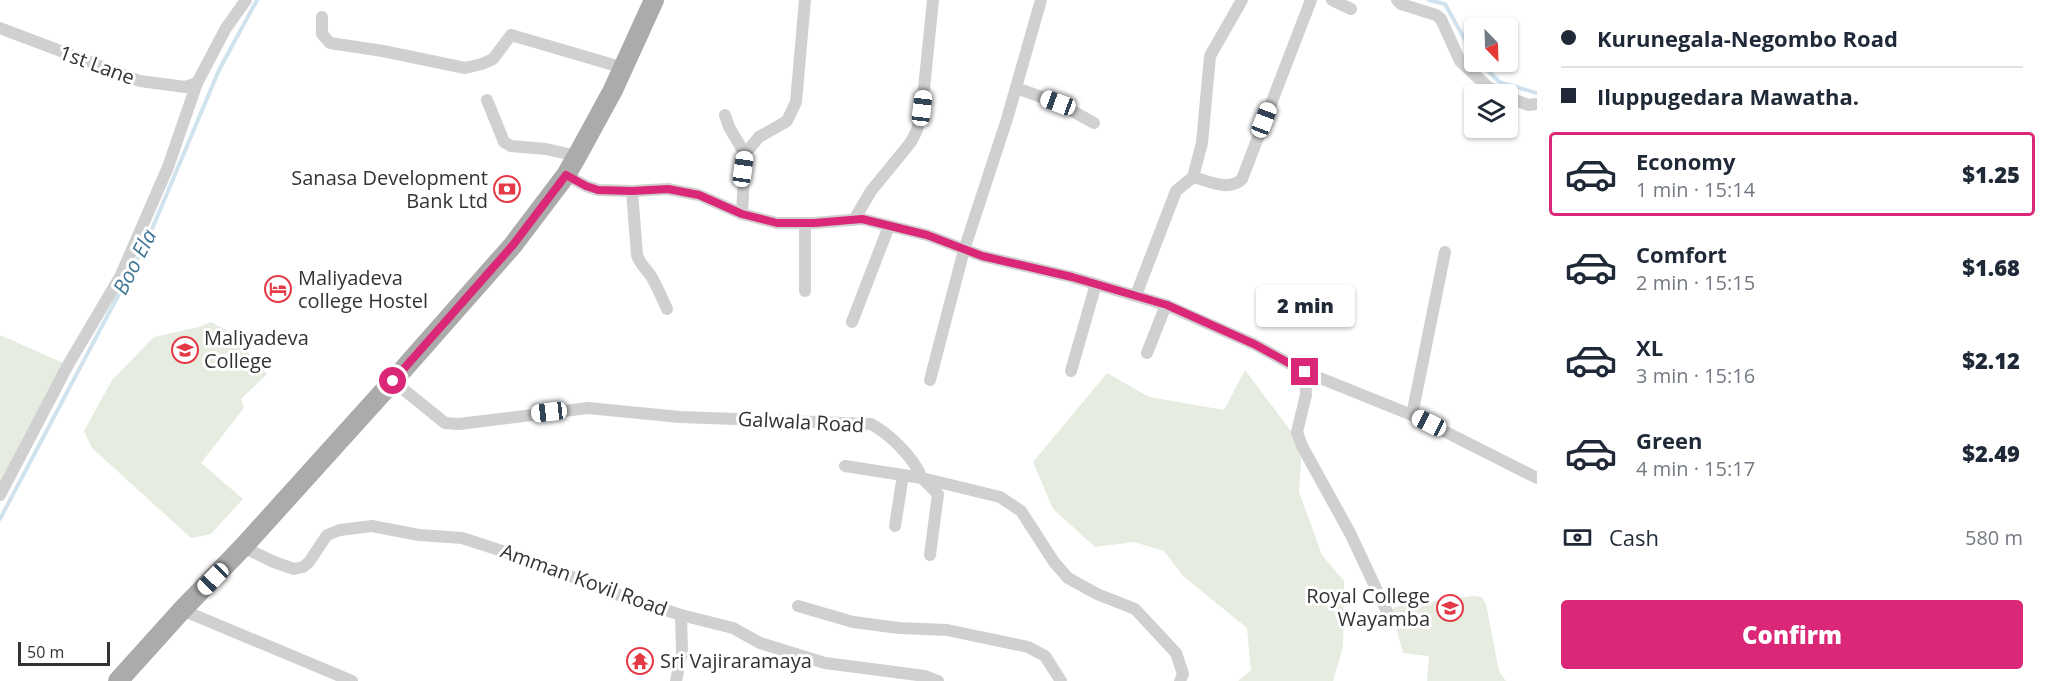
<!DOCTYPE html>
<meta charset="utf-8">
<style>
body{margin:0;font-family:"Open Sans",sans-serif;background:#f2f2f3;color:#1f2937;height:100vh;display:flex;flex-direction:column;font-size:22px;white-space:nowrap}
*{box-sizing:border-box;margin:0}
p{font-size:20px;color:#747a83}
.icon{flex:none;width:33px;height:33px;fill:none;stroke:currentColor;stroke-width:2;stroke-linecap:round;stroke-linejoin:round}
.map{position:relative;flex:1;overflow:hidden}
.sheet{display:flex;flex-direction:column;background:#fff;width:510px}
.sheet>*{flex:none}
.top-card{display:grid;align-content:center;height:132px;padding:0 24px;background:#fff}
.needle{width:39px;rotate:157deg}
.buttons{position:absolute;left:1464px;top:18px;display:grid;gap:12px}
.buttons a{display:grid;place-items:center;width:54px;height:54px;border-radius:6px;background:#fff;box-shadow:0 2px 4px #0004;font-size:30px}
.scale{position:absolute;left:18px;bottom:15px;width:92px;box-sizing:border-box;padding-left:6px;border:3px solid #333;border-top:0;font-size:16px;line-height:21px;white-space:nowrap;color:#333;-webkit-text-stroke:4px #fff;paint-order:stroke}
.end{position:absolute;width:27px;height:27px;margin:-14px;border:8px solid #db2777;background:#fff;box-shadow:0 0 0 3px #fff}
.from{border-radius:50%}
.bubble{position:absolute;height:42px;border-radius:6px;background:#fff;box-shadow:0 2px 4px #0004;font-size:20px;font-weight:800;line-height:42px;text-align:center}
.car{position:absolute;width:18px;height:36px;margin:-18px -9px;border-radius:8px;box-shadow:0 0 4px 2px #0007;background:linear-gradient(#fff 24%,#345 0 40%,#fff 0 76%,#345 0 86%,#fff 0)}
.top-card b{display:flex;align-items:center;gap:21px;height:57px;font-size:22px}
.top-card b+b{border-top:2px solid #e0e1e3}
.top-card i{width:15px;height:15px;background:#1f2937}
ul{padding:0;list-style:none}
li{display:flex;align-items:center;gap:18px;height:84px;margin:0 12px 9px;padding:0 12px;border:3px solid transparent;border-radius:6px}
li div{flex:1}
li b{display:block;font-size:22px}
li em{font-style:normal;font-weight:800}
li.current{border-color:#db2777}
li>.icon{width:54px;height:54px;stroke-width:1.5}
.pay{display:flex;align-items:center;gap:15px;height:66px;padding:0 24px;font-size:22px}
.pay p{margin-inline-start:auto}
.action{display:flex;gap:12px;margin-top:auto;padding:12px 24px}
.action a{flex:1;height:69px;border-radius:6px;background:#db2777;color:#fff;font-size:24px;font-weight:800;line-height:69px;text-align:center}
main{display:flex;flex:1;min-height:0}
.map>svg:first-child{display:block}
.green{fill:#e6ecdf}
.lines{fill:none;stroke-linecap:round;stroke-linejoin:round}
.stream{stroke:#cfe2ee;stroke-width:4}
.minor{stroke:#d0d0d0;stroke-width:12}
.primary{stroke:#ababab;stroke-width:20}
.route{stroke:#db2777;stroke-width:8}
.labels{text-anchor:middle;stroke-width:6;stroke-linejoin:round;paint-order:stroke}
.street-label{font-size:20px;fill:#333;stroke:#fff}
.poi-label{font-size:20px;fill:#333;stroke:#fff;text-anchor:start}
.water-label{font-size:21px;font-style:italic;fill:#3f7597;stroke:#fff}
</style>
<main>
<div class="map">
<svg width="1537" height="681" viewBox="0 0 1537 681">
<rect width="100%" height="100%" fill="#fff"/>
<!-- green -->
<g class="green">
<polygon points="211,322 228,331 267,374 241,399 244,408 201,463 243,499 211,534 191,538 92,448 84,431 112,380 154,337 199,327"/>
<polygon points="0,335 68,365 0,495"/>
<polygon points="1245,370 1302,446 1299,492 1322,555 1344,581 1343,647 1333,681 1238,681 1251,670 1247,628 1183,576 1164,551 1134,542 1095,547 1053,509 1033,462 1107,373 1149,397 1224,410"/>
<polygon points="1473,596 1482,597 1486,604 1499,671 1506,681 1427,681 1429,658 1428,656 1403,653 1392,612 1394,607"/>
</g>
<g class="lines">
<!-- stream -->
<g class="stream">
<polyline points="1429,0 1445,4 1474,56"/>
<polyline points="1480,62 1499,82 1537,93"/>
<polyline points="0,519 147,241 219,70 257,0"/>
</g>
<!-- minor -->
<g class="minor">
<polyline points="1332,0 1351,9"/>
<polyline points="1397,0 1401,4 1436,15 1441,19 1460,61 1487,86 1502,94"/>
<polyline points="322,17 322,34 330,43 383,51 465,68 482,64 493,59 511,35 624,68"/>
<polyline points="0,28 140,81 185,87 197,83"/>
<polyline points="1016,88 1058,103 1094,123"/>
<polyline points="1508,97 1528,105 1537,104"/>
<polyline points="487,100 504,142 511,146 546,149 577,156"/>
<polyline points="725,115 729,127 745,154"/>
<polyline points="566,175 586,186 598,190 632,191 668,189 699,195 742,214 777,223 814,223 862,219 927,235 982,256 1072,277 1166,305 1254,344 1305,372 1412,415 1537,478"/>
<path d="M1193,177C1209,181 1229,192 1242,179L1311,0"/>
<path d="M632,191L637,255C640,264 646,269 651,276C657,286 662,298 667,309"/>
<polyline points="742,214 745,154 759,137 787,121 796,102 805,0"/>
<polyline points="854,220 871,191 911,142 917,130 922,108 933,0"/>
<polyline points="805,291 805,223"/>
<polyline points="1136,295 1176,191 1193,177 1202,143 1210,56 1242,0"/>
<polyline points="852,322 889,226"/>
<polyline points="1147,353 1166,305"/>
<polyline points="1071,371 1096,284"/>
<polyline points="1305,372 1306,395 1297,432 1302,446 1350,533 1389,616"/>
<polyline points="930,380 964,250 1007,119 1041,0"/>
<path d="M393,381L445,423L459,424L588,408L680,417L871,424C891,435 913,457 922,478L1000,497L1021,511L1054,562L1068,578L1097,594L1135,609L1176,653L1183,674L1180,681"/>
<polyline points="1412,415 1445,252"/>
<polyline points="845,466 922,478 938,494 930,555"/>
<polyline points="0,495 68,365 121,275 168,167 197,83 226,28 246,0"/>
<polyline points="895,526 903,475"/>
<polyline points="243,547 274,562 294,569 303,567 309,562 327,535 340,530 372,526 419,535 462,538 524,558 613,593 681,615 733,628 760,643 825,663 925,676 938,681"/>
<polyline points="798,606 853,622 899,628 947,630 1028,647 1045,656 1061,681"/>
<polyline points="182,610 352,681"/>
<polyline points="676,681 682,652 681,615"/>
</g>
<!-- primary -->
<polyline class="primary" points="118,681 182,610 243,547 393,381 513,245 566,175 577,156 613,90 654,0"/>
</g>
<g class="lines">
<!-- route -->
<polyline class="route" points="393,381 513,245 566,175 586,186 598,190 632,191 668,189 699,195 742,214 777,223 814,223 862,219 927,235 982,256 1072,277 1167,305 1254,344 1305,372"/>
</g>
<!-- icons -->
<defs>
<symbol id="bank-ring" viewBox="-11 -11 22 22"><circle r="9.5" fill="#fff" stroke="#e63946" stroke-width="1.5"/><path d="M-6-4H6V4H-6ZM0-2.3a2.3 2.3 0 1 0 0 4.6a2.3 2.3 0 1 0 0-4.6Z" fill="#e63946"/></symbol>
<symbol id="hotel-ring" viewBox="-11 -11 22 22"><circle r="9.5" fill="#fff" stroke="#e63946" stroke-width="1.5"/><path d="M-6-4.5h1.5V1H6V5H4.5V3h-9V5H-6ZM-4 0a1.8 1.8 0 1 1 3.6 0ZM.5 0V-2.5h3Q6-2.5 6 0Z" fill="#e63946"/></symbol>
<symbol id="school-ring" viewBox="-11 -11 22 22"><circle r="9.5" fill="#fff" stroke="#e63946" stroke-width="1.5"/><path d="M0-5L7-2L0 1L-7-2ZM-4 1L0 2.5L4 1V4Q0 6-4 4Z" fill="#e63946"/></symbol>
<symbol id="temple-ring" viewBox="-11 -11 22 22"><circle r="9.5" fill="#fff" stroke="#e63946" stroke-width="1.5"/><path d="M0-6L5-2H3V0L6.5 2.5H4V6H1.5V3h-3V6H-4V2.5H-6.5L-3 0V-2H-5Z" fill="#e63946"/></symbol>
</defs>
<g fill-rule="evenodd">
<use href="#bank-ring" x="492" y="174" width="30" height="30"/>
<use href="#hotel-ring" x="263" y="274" width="30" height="30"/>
<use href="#school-ring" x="170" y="335" width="30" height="30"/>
<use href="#school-ring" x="1435" y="593" width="30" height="30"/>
<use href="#temple-ring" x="625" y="646" width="30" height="30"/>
</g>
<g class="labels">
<!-- street labels -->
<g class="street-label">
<text transform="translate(97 65) rotate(20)" y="7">1st Lane</text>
<text transform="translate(801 422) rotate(3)" y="7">Galwala Road</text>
<text transform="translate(584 580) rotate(20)" y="7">Amman Kovil Road</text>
</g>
<!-- poi labels -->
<g class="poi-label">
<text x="488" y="185" text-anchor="end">Sanasa Development<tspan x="488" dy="23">Bank Ltd</tspan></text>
<text x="298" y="285">Maliyadeva<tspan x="298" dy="23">college Hostel</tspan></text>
<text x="204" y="345">Maliyadeva<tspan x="204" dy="23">College</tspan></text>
<text x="1430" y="603" text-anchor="end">Royal College<tspan x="1430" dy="23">Wayamba</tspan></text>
<text x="660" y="668">Sri Vajiraramaya</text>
</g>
<!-- water labels -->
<g class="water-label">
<text transform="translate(135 262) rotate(-63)" y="7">Boo Ela</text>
</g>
</g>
</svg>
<div class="buttons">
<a><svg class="needle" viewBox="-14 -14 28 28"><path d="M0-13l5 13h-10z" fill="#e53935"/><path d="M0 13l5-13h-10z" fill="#747a83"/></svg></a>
<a><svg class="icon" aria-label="layers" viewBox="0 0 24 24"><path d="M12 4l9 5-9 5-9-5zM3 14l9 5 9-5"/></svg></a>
</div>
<div class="scale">50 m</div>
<i class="end from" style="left:393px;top:381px"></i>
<i class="end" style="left:1305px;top:372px"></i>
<div class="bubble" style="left:1256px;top:285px;width:99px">2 min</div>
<i class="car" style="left:1058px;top:103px;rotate:290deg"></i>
<i class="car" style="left:922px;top:108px;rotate:7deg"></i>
<i class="car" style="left:1264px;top:120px;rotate:21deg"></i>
<i class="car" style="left:743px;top:169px;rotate:8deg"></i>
<i class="car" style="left:549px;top:412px;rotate:263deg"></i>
<i class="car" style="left:1429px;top:423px;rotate:296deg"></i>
<i class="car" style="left:213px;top:579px;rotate:224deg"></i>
</div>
<section class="sheet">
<div class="top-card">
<b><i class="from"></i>Kurunegala-Negombo Road</b>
<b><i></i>Iluppugedara Mawatha.</b>
</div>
<ul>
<li class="current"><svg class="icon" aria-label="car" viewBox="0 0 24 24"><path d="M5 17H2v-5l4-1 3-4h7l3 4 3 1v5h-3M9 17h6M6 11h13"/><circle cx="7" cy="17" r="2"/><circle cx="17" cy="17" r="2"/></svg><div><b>Economy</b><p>1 min · 15:14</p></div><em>$1.25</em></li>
<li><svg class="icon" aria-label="car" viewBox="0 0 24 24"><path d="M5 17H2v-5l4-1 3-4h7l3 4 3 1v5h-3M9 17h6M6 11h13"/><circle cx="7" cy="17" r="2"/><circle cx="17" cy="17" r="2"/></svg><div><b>Comfort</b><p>2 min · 15:15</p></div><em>$1.68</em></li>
<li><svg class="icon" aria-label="car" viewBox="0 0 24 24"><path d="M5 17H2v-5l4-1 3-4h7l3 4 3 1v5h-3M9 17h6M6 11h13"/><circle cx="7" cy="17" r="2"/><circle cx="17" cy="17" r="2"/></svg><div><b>XL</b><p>3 min · 15:16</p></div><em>$2.12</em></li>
<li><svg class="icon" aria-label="car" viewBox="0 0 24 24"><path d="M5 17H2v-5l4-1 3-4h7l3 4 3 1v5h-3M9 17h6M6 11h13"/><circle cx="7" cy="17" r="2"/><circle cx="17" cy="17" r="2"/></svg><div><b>Green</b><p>4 min · 15:17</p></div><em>$2.49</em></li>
</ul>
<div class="pay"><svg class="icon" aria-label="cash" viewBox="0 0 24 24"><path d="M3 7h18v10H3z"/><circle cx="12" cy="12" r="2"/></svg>Cash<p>580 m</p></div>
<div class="action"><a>Confirm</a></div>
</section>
</main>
